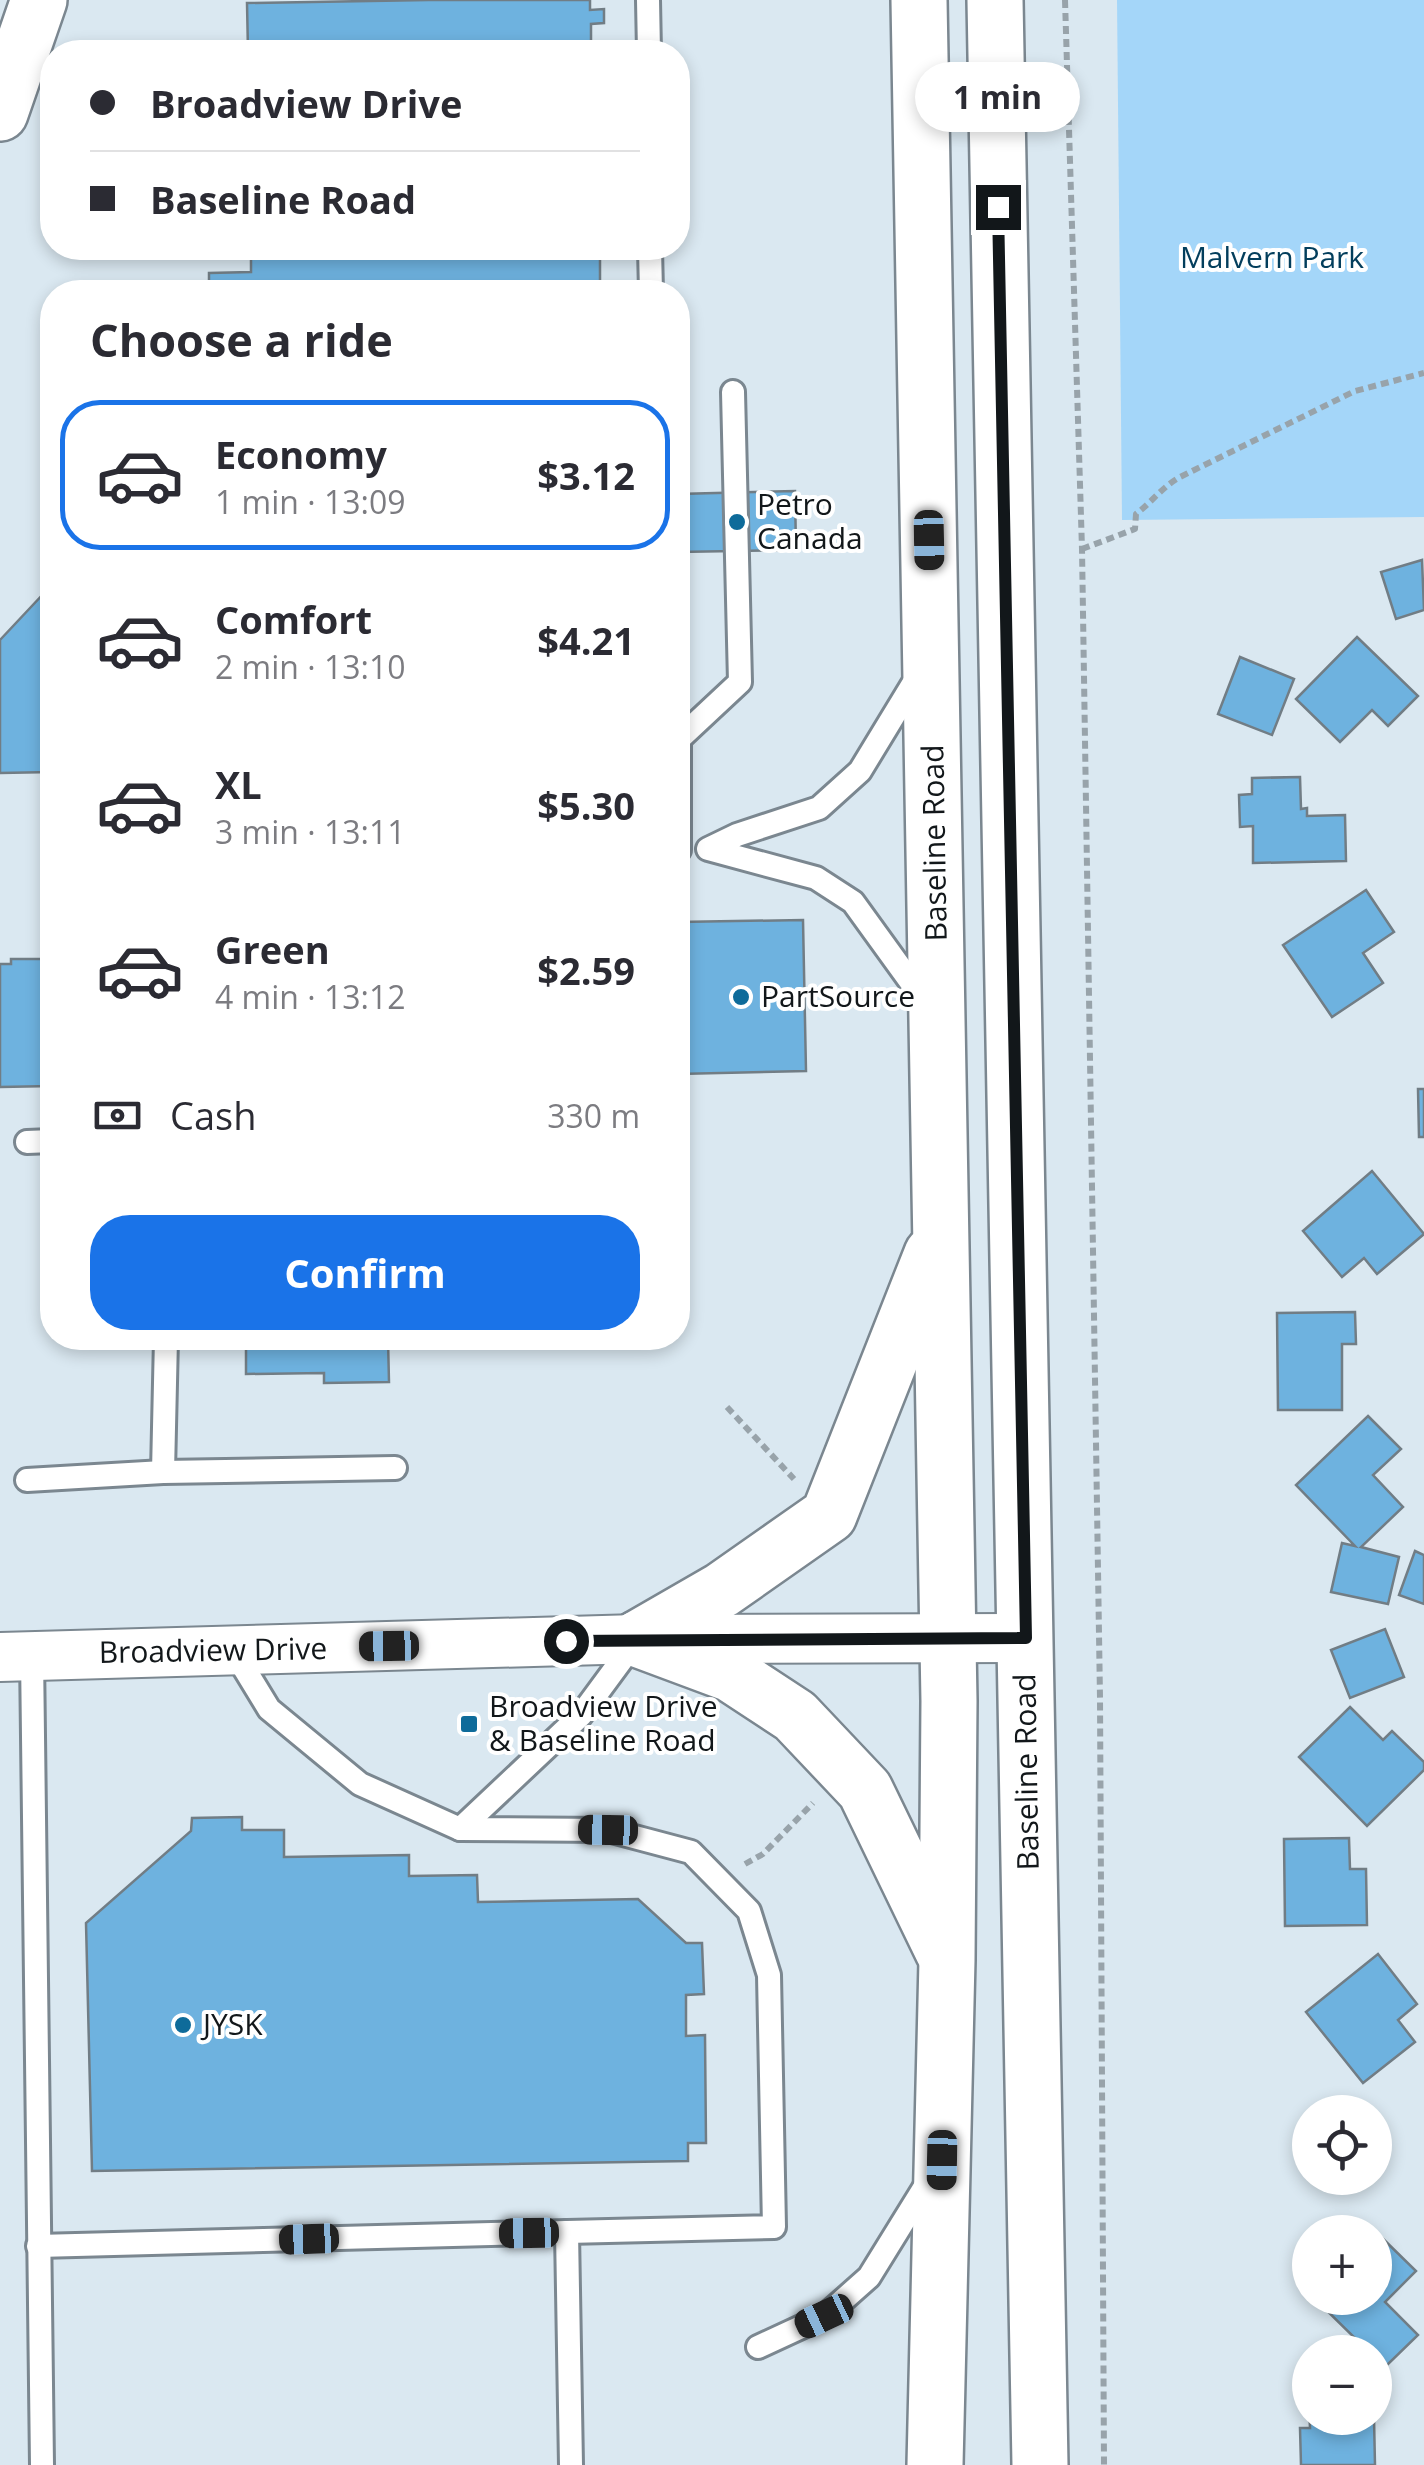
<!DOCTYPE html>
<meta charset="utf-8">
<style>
body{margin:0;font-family:"Open Sans",sans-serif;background:#f7f7f7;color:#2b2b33;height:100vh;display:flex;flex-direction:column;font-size:38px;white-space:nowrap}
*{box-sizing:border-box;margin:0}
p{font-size:32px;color:#7c7c81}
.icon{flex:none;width:55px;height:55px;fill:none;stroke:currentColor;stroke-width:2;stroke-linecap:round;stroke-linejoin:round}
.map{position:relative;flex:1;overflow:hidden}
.panel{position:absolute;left:40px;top:280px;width:650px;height:1070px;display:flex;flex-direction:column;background:#fff;border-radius:40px;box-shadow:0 5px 15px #0003}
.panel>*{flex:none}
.guide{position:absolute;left:40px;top:40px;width:650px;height:220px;border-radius:40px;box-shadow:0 5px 15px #0003;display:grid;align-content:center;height:220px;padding:0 50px;background:#fff}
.tools{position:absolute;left:1292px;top:2095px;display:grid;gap:20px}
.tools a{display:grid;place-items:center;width:100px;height:100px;border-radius:50%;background:#fff;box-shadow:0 5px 15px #0003;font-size:50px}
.end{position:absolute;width:45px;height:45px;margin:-22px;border:12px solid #12171a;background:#fff;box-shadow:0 0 0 5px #fff}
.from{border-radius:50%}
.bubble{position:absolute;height:70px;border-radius:35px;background:#fff;box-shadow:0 5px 15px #0003;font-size:32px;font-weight:700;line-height:70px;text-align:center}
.car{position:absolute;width:30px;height:60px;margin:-30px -15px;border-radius:12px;box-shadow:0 0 8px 2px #0007;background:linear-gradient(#222 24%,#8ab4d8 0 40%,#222 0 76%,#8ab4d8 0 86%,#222 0)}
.guide b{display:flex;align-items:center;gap:35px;height:95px;font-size:38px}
.guide b+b{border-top:2px solid #e1e1e2}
.guide i{width:25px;height:25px;background:#2b2b33}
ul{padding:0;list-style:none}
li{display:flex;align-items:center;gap:30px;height:150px;margin:0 20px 15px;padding:0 30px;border:5px solid transparent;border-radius:40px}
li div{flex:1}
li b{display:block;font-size:38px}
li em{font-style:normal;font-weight:700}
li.on{border-color:#1a73e8}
li>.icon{width:90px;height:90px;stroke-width:1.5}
h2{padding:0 50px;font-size:45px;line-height:120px}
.pay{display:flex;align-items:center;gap:25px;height:110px;padding:0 50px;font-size:38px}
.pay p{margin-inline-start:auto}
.button{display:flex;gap:20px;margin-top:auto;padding:20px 50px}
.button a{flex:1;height:115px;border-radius:40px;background:#1a73e8;color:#fff;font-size:40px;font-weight:700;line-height:115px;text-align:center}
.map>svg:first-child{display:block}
.green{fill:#a4d6f9}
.building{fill:#6eb2df;stroke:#717d85;stroke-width:2.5}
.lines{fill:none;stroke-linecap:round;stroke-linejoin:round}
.service-casing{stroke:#7b8790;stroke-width:28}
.minor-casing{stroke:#7b8790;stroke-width:52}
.tertiary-casing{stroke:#7b8790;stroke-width:60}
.secondary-casing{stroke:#7b8790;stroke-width:60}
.path{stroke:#98a3aa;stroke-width:6;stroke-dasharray:8 5;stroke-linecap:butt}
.service{stroke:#fff;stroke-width:22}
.minor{stroke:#fff;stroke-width:48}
.tertiary{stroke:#fff;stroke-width:55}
.secondary{stroke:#fff;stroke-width:55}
.route{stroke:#12171a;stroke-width:12}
.poi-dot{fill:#0e6b9a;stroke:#fff;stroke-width:4}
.labels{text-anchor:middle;stroke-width:8;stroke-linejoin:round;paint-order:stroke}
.park-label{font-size:30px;fill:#033e5c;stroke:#fff}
.poi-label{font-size:30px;fill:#12171a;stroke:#fff;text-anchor:start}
.street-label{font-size:30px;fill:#12171a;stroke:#fff}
</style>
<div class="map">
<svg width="1424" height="2465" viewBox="0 0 1424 2465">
<rect width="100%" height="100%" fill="#dae8f1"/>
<!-- green -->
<polygon class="green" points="1117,0 1424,0 1424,517 1122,520"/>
<!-- building -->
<g class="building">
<polygon points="429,0 590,0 590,10 604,9 604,23 591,24 591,52 248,52 247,3"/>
<polygon points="251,248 600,248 600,292 209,292 209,273 251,272"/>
<polygon points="47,406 52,406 52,463 48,463"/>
<polygon points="795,491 796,550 678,552 678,494"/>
<polygon points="48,499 52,499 52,551 49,550"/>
<polygon points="1422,560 1424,610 1396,619 1381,572"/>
<polygon points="46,591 52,597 52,772 0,773 0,640"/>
<polygon points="1357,637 1418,696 1388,726 1372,710 1340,742 1296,699"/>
<polygon points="1240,657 1294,679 1272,735 1218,714"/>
<polygon points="1300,777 1301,809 1307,808 1307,816 1345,815 1346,861 1253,863 1253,826 1240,827 1239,795 1252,794 1252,778"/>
<polygon points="1366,890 1394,932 1363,953 1383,983 1332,1017 1283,945"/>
<polygon points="803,920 806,1071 678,1074 678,922"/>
<polygon points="11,959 52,959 52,1086 0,1087 0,964 11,964"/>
<polygon points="1418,1089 1424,1089 1424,1137 1419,1137"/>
<polygon points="1372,1171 1424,1234 1377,1274 1364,1258 1342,1277 1303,1231"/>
<polygon points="1355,1312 1356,1344 1342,1344 1342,1410 1278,1410 1277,1313"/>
<polygon points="246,1338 388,1338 389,1382 324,1383 324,1373 246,1374"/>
<polygon points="1368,1416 1401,1449 1373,1475 1403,1507 1361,1547 1399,1557 1388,1604 1331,1592 1342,1543 1355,1546 1296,1485"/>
<polygon points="1415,1551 1424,1555 1424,1604 1399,1595"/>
<polygon points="1385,1629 1404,1677 1350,1698 1331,1650"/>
<polygon points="1350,1707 1383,1740 1392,1731 1424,1762 1424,1770 1367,1826 1299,1757"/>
<polygon points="242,1817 242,1830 284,1830 284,1857 409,1855 409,1876 477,1875 478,1902 638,1899 686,1943 702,1943 704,1994 686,1995 686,2036 705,2035 706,2143 688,2143 688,2161 92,2171 86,1923 191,1831 192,1818"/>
<polygon points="1349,1838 1350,1869 1366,1869 1367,1925 1285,1926 1284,1839"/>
<polygon points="1378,1954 1417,2004 1398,2020 1415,2042 1363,2083 1306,2012"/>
<polygon points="1375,2231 1416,2271 1385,2302 1418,2335 1384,2368 1375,2359 1375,2352 1369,2352 1314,2298 1375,2298"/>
<polygon points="1308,2383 1310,2418 1374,2418 1375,2465 1301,2465 1300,2428 1310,2428"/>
</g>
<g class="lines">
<defs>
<g id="service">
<polyline points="648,0 649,52"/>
<polyline points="650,248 651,292"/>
<polyline points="919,674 860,771 819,808 737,835 708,849 816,878 853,902 926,1003"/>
<polyline points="679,850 679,739 740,682 733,392"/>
<polyline points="27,1142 52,1141"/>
<polyline points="163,1472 166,1338"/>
<polyline points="27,1480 163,1472 395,1468"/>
<polyline points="233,1650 269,1709 360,1784 460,1829 608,1830 691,1852 749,1911 769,1975 774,2227 567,2232"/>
<polyline points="32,1655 42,2465"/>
<polyline points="460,1829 581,1715 637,1639"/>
<polyline points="38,2246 567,2232 571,2465"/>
<polyline points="758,2347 825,2316 869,2277 929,2180"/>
</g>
<polyline id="minor" points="0,1657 637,1639 1025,1638"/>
<polyline id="tertiary" points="0,113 39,0"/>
<g id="secondary">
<polyline points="919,0 949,1701 947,1960 935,2465"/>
<polyline points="995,0 1040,2465"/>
<polyline points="637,1639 722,1590 829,1515 932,1254"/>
<polyline points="637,1639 731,1674 795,1716 865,1790 943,1951"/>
</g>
</defs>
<!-- service casing -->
<use href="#service" class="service-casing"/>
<!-- minor casing -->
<use href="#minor" class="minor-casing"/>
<!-- tertiary casing -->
<use href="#tertiary" class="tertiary-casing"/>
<!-- secondary casing -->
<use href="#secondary" class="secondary-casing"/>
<!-- path -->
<g class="path">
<polyline points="1065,0 1082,549 1100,1698 1104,2465"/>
<path d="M1082,549L1135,529L1136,514C1152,502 1162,487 1180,477L1355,391L1424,373"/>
<polyline points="727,1407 794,1479"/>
<polyline points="745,1864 763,1854 813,1803"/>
</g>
<!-- service -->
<use href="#service" class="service"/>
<!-- minor -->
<use href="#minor" class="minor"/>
<!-- tertiary -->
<use href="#tertiary" class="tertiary"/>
<!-- secondary -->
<use href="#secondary" class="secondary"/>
</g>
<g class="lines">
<!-- route -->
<polyline class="route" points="566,1641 1026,1638 998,207"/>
</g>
<!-- markers -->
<g class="poi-dot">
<circle cx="737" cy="522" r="10"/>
<circle cx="741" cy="997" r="10"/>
<rect x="459" y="1714" width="20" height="20" rx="5"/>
<circle cx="183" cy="2025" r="10"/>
</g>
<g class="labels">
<!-- park labels -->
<g class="park-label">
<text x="1272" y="268">Malvern Park</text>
</g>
<!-- poi labels -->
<g class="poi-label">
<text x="757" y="515">Petro<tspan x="757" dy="34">Canada</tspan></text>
<text x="761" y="1007">PartSource</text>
<text x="489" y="1717">Broadview Drive<tspan x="489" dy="34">&amp; Baseline Road</tspan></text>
<text x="203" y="2035">JYSK</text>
</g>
<!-- street labels -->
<g class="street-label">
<text transform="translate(935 843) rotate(-91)" y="10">Baseline Road</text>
<text transform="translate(213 1651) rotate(-1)" y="10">Broadview Drive</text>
<text transform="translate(1027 1772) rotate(-91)" y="10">Baseline Road</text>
</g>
</g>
</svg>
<div class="tools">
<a><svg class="icon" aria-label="locate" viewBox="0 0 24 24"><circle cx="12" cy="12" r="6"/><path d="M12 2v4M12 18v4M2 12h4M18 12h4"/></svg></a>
<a>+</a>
<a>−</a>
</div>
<i class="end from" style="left:566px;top:1641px"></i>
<i class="end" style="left:998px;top:207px"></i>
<div class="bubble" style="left:915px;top:62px;width:165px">1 min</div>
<i class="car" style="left:929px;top:540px;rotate:179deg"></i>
<i class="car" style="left:389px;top:1646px;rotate:269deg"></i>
<i class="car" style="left:608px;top:1830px;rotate:271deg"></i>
<i class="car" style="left:942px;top:2160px;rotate:181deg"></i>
<i class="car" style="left:529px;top:2233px;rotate:269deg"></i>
<i class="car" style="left:309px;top:2239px;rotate:268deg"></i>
<i class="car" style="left:824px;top:2316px;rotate:245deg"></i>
<div class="guide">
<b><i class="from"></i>Broadview Drive</b>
<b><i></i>Baseline Road</b>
</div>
<section class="panel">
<h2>Choose a ride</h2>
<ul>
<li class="on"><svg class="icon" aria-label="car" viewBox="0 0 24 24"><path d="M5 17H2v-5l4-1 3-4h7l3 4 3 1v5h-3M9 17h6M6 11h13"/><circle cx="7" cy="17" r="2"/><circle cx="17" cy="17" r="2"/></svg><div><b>Economy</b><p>1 min · 13:09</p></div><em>$3.12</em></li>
<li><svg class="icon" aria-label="car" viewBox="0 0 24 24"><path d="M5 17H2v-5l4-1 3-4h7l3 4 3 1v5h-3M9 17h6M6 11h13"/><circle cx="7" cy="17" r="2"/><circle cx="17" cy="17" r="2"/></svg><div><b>Comfort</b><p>2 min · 13:10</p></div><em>$4.21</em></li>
<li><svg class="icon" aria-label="car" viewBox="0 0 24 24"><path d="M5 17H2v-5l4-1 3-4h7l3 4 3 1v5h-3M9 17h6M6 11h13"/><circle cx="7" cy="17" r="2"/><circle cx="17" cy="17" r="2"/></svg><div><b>XL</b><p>3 min · 13:11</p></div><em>$5.30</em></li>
<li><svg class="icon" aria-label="car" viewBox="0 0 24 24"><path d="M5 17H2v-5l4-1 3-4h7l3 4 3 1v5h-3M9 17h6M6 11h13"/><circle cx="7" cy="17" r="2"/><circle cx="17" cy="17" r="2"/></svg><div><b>Green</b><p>4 min · 13:12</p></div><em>$2.59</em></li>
</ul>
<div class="pay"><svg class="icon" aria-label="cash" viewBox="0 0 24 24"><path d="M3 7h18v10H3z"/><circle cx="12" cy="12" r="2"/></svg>Cash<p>330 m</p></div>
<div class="button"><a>Confirm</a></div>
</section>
</div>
